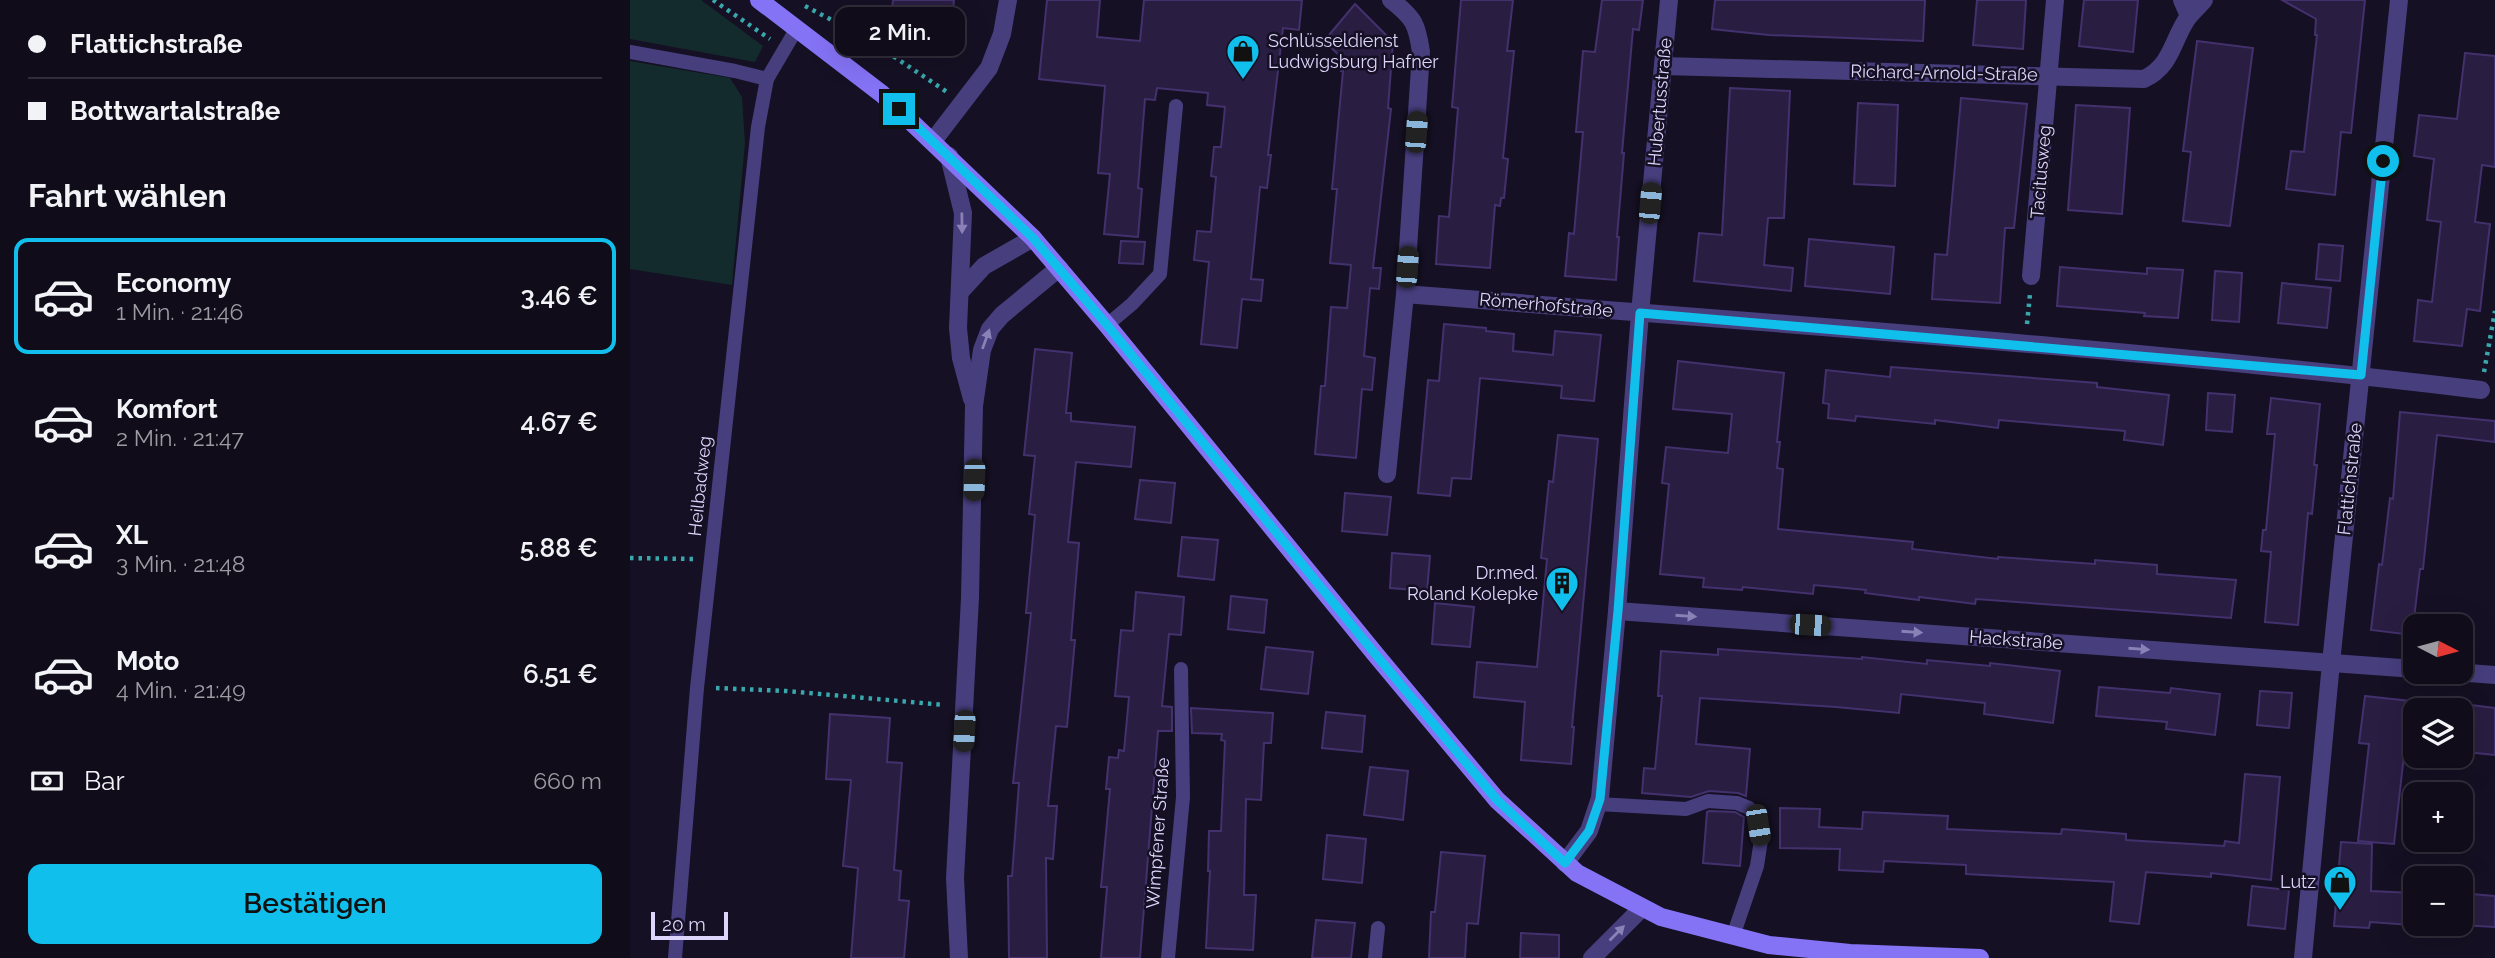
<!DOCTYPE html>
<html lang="de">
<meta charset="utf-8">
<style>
body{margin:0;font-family:Raleway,sans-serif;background:#191523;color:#f1f3f6;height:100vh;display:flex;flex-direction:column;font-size:26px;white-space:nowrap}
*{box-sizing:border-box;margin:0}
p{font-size:23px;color:#9c9ba2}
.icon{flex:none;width:38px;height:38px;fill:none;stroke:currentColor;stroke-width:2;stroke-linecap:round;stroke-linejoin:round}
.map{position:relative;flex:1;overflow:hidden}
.panel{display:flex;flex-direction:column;background:#100c1a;width:630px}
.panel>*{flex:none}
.banner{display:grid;align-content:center;height:154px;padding:0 28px;background:#100c1a}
.needle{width:46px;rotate:96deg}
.controls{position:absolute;left:1773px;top:614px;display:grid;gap:14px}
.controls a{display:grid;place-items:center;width:70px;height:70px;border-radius:14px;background:#100c1a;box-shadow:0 7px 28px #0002,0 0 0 2px #302c39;font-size:35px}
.scale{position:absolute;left:21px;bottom:18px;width:77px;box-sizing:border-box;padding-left:7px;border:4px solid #ddd5fc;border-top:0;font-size:19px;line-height:24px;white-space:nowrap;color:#ddd5fc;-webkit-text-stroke:5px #151023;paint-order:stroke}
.end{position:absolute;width:32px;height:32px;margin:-16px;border:9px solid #11bfec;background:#111;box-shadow:0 0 0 4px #111}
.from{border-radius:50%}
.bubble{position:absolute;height:49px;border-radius:14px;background:#100c1a;box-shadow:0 7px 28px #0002,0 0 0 2px #302c39;font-size:23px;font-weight:600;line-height:49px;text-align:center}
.car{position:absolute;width:21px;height:42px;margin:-21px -10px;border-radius:9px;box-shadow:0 0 5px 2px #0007;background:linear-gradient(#222 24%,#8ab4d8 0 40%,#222 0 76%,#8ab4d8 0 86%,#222 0)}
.banner b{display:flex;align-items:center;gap:24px;height:66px;font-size:26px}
.banner b+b{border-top:2px solid #302c39}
.banner i{width:18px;height:18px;background:#f1f3f6}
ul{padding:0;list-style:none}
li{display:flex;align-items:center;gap:21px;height:116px;margin:0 14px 10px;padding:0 14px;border:4px solid transparent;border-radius:14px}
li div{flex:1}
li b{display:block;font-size:26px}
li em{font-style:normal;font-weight:600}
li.selected{border-color:#11bfec}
li>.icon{width:63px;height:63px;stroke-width:1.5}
h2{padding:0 28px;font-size:32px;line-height:84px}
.pay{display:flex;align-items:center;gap:18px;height:77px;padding:0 28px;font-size:26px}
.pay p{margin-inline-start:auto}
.button{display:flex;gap:14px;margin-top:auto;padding:14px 28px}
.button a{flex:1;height:80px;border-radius:14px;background:#11bfec;color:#111;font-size:28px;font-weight:600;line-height:80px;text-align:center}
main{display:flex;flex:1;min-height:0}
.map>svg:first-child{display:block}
.green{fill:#132b2c}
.building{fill:#291d42;stroke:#43316d;stroke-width:2}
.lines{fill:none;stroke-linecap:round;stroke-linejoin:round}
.path{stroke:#38a8ad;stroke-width:4.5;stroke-dasharray:3.5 5;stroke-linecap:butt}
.service{stroke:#473e7e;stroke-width:14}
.minor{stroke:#473e7e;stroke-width:18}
.secondary{stroke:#8473f5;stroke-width:18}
.oneway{fill:#8a82b7}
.route{stroke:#11bfec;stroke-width:9}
.labels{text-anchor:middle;stroke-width:5;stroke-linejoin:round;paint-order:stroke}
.poi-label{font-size:18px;fill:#ddd5fc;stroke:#151023;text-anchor:end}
.street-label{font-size:18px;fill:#ddd5fc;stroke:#151023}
</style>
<main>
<section class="panel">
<div class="banner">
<b><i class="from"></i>Flattichstraße</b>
<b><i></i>Bottwartalstraße</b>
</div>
<h2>Fahrt wählen</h2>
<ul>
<li class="selected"><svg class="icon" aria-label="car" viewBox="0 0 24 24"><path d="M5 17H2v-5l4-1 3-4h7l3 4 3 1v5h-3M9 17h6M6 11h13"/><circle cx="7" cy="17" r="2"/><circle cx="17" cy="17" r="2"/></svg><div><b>Economy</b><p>1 Min. · 21:46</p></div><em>3.46 €</em></li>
<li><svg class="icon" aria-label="car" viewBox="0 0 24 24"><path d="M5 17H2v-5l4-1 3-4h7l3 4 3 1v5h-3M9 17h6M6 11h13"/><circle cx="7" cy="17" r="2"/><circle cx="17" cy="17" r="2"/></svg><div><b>Komfort</b><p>2 Min. · 21:47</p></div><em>4.67 €</em></li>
<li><svg class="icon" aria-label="car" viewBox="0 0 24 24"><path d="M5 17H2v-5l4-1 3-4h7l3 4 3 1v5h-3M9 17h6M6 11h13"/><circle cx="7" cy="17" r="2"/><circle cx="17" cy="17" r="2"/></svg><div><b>XL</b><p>3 Min. · 21:48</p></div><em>5.88 €</em></li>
<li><svg class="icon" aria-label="car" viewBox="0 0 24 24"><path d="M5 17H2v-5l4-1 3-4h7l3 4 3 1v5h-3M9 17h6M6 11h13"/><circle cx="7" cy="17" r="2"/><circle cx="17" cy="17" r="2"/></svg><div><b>Moto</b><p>4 Min. · 21:49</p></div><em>6.51 €</em></li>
</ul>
<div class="pay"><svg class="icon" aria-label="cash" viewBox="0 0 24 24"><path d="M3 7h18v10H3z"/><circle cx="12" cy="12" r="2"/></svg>Bar<p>660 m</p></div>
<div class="button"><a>Bestätigen</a></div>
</section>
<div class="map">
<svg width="1865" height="958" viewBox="0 0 1865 958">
<rect width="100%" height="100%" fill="#151023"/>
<!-- green -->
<g class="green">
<polygon points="0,0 71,0 133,46 125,62 0,39"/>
<polygon points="0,61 100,78 112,97 115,143 102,285 0,269"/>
</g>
<!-- building -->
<g class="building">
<polygon points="263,0 324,0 320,38 299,36 300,24 261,20"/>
<polygon points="417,0 470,0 467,37 510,41 514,0 672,0 669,30 653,28 638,155 641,155 637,188 630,187 621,279 633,280 631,301 612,299 607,348 571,344 579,262 564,260 567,231 581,232 586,177 581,176 584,147 591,147 595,107 577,105 578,93 527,88 525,100 515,99 508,188 512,189 508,237 474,234 480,174 468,173 475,86 409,79"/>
<polygon points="831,0 883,0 877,51 884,51 873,158 878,159 874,198 871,198 870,206 865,205 860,268 806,264 809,216 819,217 828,108 822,107"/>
<polygon points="972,0 1013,0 1009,30 1003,29 992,153 994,153 987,237 989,237 986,280 935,276 939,233 944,234 953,132 946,132 953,51 965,52"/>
<polygon points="1085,0 1295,0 1293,41 1139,35 1082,29"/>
<polygon points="1347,0 1396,0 1393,49 1343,45"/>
<polygon points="1454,0 1508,0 1503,52 1449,46"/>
<polygon points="1652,0 1735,0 1721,133 1711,132 1705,195 1656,189 1661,151 1674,152 1687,35 1685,35 1686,19"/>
<polygon points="725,4 763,42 758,108 761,109 743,268 751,268 749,289 740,288 734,356 745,358 742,390 732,389 726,458 685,454 691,386 695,386 701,307 717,308 721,265 700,263 707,189 702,189 713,71 711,71 712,58 694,41"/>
<polygon points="1567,41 1623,48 1600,226 1553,221 1561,152 1553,151"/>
<polygon points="1835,53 1865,56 1865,167 1852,165 1845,222 1860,224 1850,311 1837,309 1832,346 1784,341 1788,300 1802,302 1811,222 1797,220 1804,159 1784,156 1789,115 1827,119"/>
<polygon points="1100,88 1160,91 1154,218 1138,218 1134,265 1163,268 1161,291 1064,281 1069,233 1092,235"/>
<polygon points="1331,98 1397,104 1384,228 1375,228 1370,303 1302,299 1305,254 1317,255"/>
<polygon points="1228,103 1268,105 1265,186 1224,184"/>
<polygon points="1446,105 1500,108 1492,214 1438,210"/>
<polygon points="1179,239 1264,247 1260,294 1175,286"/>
<polygon points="491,241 515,242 513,264 489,263"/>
<polygon points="1689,244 1713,246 1710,281 1686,279"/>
<polygon points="1430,267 1517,274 1517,268 1553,270 1548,318 1514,316 1515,313 1427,306"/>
<polygon points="1585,271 1612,273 1609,322 1582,320"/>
<polygon points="1652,283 1701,288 1697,328 1648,323"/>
<polygon points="814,324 856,328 856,331 884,334 883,351 923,355 925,331 971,335 964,401 931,398 932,386 850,378 841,479 822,478 820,496 788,493 798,380 809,381"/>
<polygon points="405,349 442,353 436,413 441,413 441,421 505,427 501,467 446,462 438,542 449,543 441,640 445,640 437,727 426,726 418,806 427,806 423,859 416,858 417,958 379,958 378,876 382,876 389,783 383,783 401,613 396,613 405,515 399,514 405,456 394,455"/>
<polygon points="1048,361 1154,373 1147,442 1150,442 1147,468 1153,469 1148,529 1283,542 1282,549 1368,559 1368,557 1465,564 1465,560 1527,565 1527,574 1606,580 1601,618 1346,599 1345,604 1289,597 1289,600 1235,593 1236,590 1184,585 1183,594 1113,587 1112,590 1073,587 1074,578 1030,574 1039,484 1032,483 1036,447 1098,453 1102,414 1043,409"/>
<polygon points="1261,367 1467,383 1467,387 1539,395 1533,445 1494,440 1495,431 1369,420 1368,428 1305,420 1305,424 1226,416 1225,421 1198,418 1199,404 1193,403 1196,370 1260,377"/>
<polygon points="1578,393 1605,395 1602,432 1576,430"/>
<polygon points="1641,398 1690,404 1684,465 1687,465 1682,514 1678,513 1668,625 1635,622 1641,552 1631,551 1633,530 1636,530 1645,434 1637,434"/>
<polygon points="1770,412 1865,421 1865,442 1807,435 1793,569 1790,569 1782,635 1741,630 1749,564 1752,565 1760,498 1763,499"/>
<polygon points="928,435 968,439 942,727 944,727 941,764 891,760 895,702 844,697 847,662 907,667 917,559 911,558 919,481 923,482"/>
<polygon points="510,480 545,483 541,523 505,519"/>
<polygon points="715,493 761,497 757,535 712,531"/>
<polygon points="552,537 588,540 584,580 548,576"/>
<polygon points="762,553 800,556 797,591 760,588"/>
<polygon points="506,592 554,597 551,635 539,634 532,706 542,707 542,731 528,731 510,958 471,958 477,887 471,887 480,789 476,789 479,757 488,758 489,750 494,751 499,697 485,696 491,630 503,631"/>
<polygon points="601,596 637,600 634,633 598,629"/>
<polygon points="805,603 844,607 840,647 802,644"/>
<polygon points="636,647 683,652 678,694 631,689"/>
<polygon points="1088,649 1232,659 1232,657 1297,664 1297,660 1360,666 1360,663 1430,671 1423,723 1354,714 1355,703 1271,694 1269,713 1206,707 1070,698 1066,744 1120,749 1116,796 1108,793 1079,791 1061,797 1012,793 1014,768 1025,769 1032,696 1028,696 1031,651 1088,655"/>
<polygon points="1469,687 1540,693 1541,688 1590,694 1585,735 1536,729 1537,722 1466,716"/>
<polygon points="1630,691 1662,693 1659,728 1627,725"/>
<polygon points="1735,696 1780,701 1764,844 1728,841 1739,744 1729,743"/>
<polygon points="1841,705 1865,708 1865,755 1836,752"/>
<polygon points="561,708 643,713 641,743 634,743 631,800 616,799 614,895 626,895 623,950 576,948 580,871 578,871 579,831 591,831 595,741 591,740 592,734 562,733"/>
<polygon points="696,712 735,716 732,752 692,748"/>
<polygon points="200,714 260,718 257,762 272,763 264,870 271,871 269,900 279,901 274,958 221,958 228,868 213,866 221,780 196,779"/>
<polygon points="740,767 778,771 773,820 734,815"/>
<polygon points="1615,774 1650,777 1641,880 1581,873 1581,877 1516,872 1509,924 1480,921 1484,882 1336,874 1336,865 1254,861 1253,872 1209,870 1210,849 1150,848 1150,808 1190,809 1189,827 1232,829 1233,812 1256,813 1318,816 1317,829 1431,834 1432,829 1496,834 1496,840 1594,846 1595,841 1609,843"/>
<polygon points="1079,811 1105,812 1114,817 1110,866 1073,863 1077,812"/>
<polygon points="697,835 736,839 732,883 693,879"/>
<polygon points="1711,842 1742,844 1741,891 1783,893 1781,925 1740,922 1739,928 1704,926"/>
<polygon points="811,852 855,856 848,924 837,923 835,958 799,958 801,912 805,912"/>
<polygon points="1622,886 1659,890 1655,929 1618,925"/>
<polygon points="1830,893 1865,896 1865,927 1830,925"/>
<polygon points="686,920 725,923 721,958 682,958"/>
<polygon points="891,933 929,935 929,958 890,958"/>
</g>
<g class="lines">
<!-- path -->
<g class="path">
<polyline points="83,0 140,39"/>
<polyline points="175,6 236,38 317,92"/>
<polyline points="1397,324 1400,294"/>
<polyline points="1854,372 1865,311"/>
<polyline points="0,558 64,559"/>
<polyline points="86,688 156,691 314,705"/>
</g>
<!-- service -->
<g class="service">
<polyline points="0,52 105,71 137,79"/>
<polyline points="477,325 502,304 530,274 546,106"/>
<polyline points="968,804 1056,809 1078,801 1107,803 1119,808 1125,816 1131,840 1127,866 1103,936"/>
<polyline points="45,958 67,688 128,127 137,79 167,28"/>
<polyline points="538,958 553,797 551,669"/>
<polyline points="745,958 748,928"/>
</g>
<!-- minor -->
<g class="minor">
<polyline points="1559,16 1574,0"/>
<path d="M1033,66L1514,79C1543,65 1542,39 1559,16L1552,0"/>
<polyline points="303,141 359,68 372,34 378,0"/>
<polyline points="319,156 333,213 328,328 331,358 342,399"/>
<polyline points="1401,276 1425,0"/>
<polyline points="330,292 354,266 403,238"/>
<path d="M775,294C1134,323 1494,347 1851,390"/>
<path d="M757,474L775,294L791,52C787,24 784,18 761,0"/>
<polyline points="987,611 1785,669"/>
<polyline points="1825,672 1865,675"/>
<polyline points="935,863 959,831 970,798 987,611 1010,313 1039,0"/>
<polyline points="329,958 325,878 340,598 344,406 352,350 360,329 372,315 429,268"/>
<polyline points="962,958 1011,909"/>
<polyline points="1673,958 1701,663 1769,0"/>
</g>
<!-- secondary -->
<polyline class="secondary" points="129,0 252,94 403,238 477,325 746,655 867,800 947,873 1031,917 1139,945 1220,953 1350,958"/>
</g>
<!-- one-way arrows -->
<defs><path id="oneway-solid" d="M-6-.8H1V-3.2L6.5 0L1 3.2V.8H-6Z" transform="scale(1.75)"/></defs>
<g class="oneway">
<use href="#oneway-solid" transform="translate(332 223) rotate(89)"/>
<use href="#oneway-solid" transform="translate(356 339) rotate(-70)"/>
<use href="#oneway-solid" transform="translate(1056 616) rotate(4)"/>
<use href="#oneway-solid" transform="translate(1282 632) rotate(4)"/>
<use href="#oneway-solid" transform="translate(1509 649) rotate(4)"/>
<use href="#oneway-solid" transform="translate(987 933) rotate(-45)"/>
</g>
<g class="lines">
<!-- route -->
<polyline class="route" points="269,109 403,238 477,325 746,655 867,800 935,863 959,831 970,799 988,611 1010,313 1731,375 1753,161"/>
</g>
<!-- icons -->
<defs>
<symbol id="shop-pin" viewBox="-11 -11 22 30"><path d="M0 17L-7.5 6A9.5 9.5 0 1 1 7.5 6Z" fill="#11bfec" stroke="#151023"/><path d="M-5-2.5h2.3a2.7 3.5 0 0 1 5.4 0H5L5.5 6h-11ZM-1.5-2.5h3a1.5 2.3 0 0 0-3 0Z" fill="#111"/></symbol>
<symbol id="building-pin" viewBox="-11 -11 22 30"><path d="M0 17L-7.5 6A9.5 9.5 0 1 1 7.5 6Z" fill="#11bfec" stroke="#151023"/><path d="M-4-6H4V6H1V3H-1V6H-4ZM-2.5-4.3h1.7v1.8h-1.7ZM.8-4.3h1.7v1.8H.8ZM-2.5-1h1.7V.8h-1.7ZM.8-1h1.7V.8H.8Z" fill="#111"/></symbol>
</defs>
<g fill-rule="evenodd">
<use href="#shop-pin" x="594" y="32" width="38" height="52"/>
<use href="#building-pin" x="913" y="564" width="38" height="52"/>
<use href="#shop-pin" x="1691" y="863" width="38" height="52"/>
</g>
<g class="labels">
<!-- poi labels -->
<g class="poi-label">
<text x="638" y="47" text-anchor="start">Schlüsseldienst<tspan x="638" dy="21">Ludwigsburg Hafner</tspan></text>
<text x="908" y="579">Dr.med.<tspan x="908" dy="21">Roland Kolepke</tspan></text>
<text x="1686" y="888">Lutz</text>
</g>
<!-- street labels -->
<g class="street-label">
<text transform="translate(1314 73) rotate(1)" y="6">Richard-Arnold-Straße</text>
<text transform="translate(1030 102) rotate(-85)" y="6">Hubertusstraße</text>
<text transform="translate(1411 172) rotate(-85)" y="6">Tacitusweg</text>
<text transform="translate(916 305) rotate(5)" y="6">Römerhofstraße</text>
<text transform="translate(1720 479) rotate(-84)" y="6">Flattichstraße</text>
<text transform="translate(70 486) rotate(-84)" y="6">Heilbadweg</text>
<text transform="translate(1386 640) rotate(4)" y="6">Hackstraße</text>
<text transform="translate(528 833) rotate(-86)" y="6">Wimpfener Straße</text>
</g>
</g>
</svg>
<div class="controls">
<a><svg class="needle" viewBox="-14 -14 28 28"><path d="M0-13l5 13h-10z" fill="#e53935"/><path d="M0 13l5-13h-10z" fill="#9c9ba2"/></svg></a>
<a><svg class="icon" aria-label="layers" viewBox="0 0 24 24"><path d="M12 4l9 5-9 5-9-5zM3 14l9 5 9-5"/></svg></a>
<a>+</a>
<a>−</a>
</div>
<div class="scale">20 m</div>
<i class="end from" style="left:1753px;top:161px"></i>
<i class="end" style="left:269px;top:109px"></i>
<div class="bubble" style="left:205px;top:7px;width:130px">2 Min.</div>
<i class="car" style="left:786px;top:132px;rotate:4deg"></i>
<i class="car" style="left:1020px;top:203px;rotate:5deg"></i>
<i class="car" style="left:777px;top:267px;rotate:4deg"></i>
<i class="car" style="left:344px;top:480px;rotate:182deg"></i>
<i class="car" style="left:1180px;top:625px;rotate:94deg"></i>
<i class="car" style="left:334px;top:731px;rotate:183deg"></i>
<i class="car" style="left:1128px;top:825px;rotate:171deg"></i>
</div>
</main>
